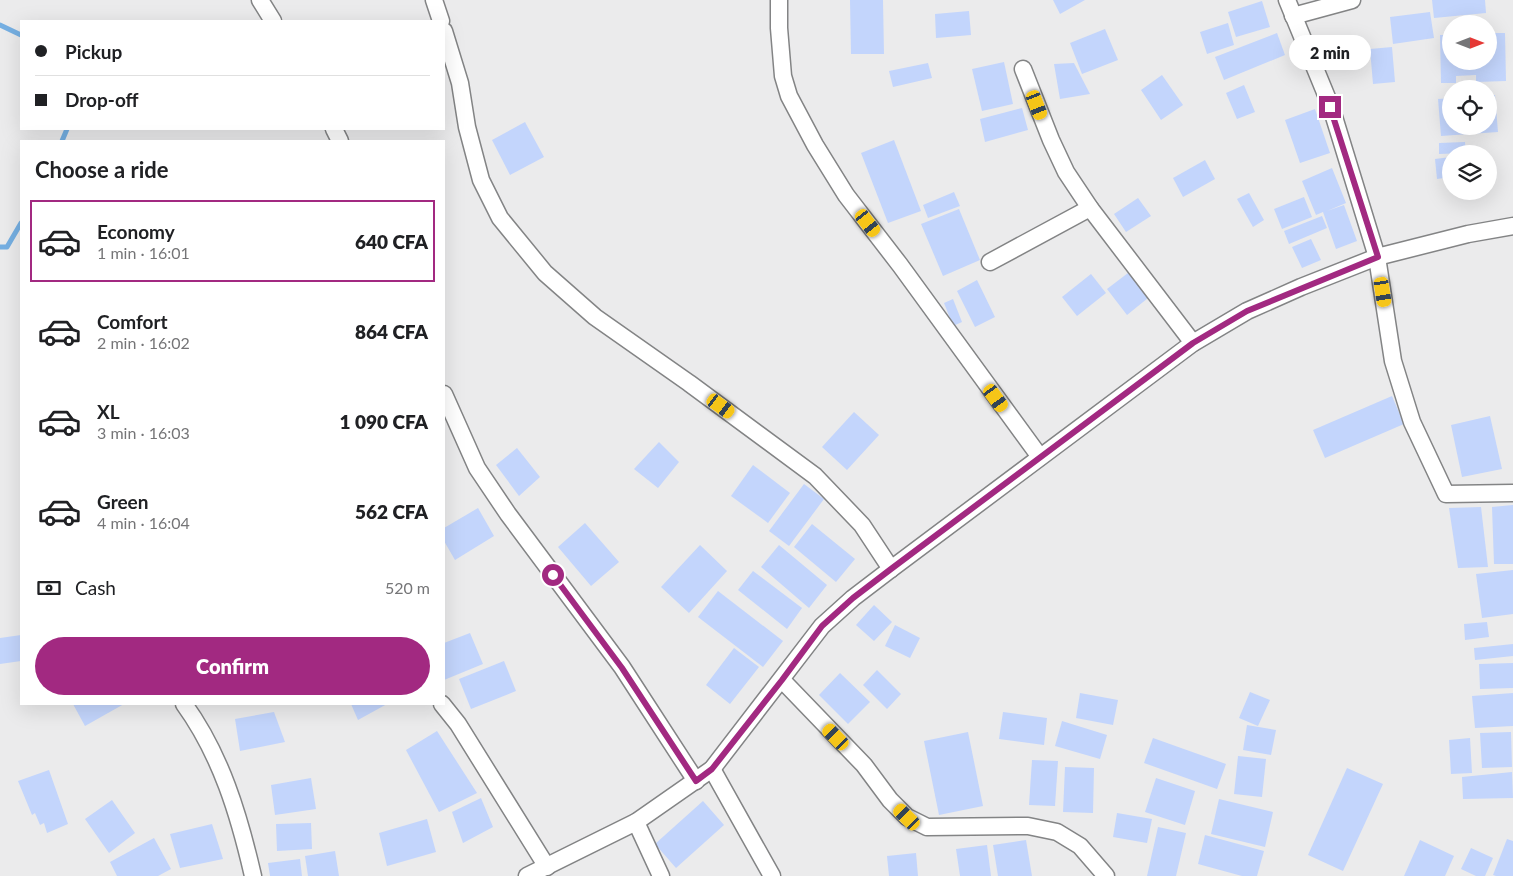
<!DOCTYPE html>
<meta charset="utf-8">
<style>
body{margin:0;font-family:Lato,sans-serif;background:#f6f6f6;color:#202124;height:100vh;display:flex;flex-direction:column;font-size:19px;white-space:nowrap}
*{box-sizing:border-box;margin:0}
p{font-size:16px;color:#757577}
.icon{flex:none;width:28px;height:28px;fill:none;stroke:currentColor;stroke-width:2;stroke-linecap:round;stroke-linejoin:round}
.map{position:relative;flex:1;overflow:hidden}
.panel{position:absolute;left:20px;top:140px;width:425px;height:565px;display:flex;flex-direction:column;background:#fff;border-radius:0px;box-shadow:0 5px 20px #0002}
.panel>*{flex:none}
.banner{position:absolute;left:20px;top:20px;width:425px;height:110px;border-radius:0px;box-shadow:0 5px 20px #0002;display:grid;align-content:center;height:110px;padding:0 15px;background:#fff}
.needle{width:32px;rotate:90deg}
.tools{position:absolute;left:1442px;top:15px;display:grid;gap:10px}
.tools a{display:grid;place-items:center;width:55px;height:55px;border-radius:50%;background:#fff;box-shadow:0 5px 20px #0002;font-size:25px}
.end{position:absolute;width:22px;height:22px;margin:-11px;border:6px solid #a22981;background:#fff;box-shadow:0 0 0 2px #fff}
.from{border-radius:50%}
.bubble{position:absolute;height:35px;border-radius:18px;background:#fff;box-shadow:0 5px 20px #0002;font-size:16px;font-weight:800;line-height:35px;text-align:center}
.car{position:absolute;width:15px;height:30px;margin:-15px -8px;border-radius:6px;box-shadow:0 0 4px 1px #0007;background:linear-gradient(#f5c518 24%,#345 0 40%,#f5c518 0 76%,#345 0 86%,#f5c518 0)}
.banner b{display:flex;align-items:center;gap:18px;height:48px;font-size:19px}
.banner b+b{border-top:1px solid #e0e0e0}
.banner i{width:12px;height:12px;background:#202124}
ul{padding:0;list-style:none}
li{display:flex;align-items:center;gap:15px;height:82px;margin:0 10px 8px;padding:0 5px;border:2px solid transparent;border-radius:0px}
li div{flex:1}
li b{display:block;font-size:19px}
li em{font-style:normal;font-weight:800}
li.selected{border-color:#a22981}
li>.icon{width:45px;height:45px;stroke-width:1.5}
h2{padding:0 15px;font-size:22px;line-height:60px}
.pay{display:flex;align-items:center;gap:12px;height:55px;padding:0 15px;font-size:19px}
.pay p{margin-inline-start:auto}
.primary-button{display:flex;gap:10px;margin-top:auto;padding:10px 15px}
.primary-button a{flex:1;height:58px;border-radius:30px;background:#a22981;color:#fff;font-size:20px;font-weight:800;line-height:58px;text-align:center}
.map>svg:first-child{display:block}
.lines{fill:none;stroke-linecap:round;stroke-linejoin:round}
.stream{stroke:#75afe2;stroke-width:5}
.building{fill:#c3d5fc}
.street-casing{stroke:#838485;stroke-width:19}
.street{stroke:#fff;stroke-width:16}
.route{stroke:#a22981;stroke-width:6}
</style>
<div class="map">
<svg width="1513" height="876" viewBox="0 0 1513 876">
<rect width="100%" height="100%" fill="#ebebec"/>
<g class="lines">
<!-- stream -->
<g class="stream">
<polyline points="0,25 21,35"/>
<polyline points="62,141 67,129"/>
<polyline points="0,247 7,247 21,223"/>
</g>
</g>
<!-- building -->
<g class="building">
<polygon points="850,0 883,0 884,54 851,54"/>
<polygon points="1053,0 1085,0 1060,14"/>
<polygon points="1432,0 1485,0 1486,13 1434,18"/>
<polygon points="1262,1 1270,27 1236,37 1228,12"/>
<polygon points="969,11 971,35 936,38 935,14"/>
<polygon points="1430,12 1434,38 1393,44 1390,17"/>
<polygon points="1228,23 1234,45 1207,54 1200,32"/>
<polygon points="1105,29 1118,60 1082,74 1070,43"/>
<polygon points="1277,33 1285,55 1224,80 1215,57"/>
<polygon points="1489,33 1505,33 1506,81 1476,82 1476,75 1456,76 1456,83 1441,83 1440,35 1451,35 1451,61 1489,61"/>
<polygon points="1392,47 1395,82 1373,84 1370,49"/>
<polygon points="1004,62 1013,104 982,111 972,69"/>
<polygon points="928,63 932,78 893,87 889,71"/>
<polygon points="1074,63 1090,94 1060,99 1054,64"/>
<polygon points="1162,75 1183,105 1161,120 1141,90"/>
<polygon points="1244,85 1255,112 1237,119 1226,93"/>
<polygon points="1489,95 1495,95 1498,132 1441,136 1438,99 1451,98 1451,126 1489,126"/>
<polygon points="1022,108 1028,130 985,142 980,119"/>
<polygon points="1315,109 1330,153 1300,163 1285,120"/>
<polygon points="525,122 544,157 510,175 492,140"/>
<polygon points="894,140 921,211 888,223 861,153"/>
<polygon points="1465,142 1466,153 1439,154 1439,143"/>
<polygon points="1451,157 1451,177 1437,179 1435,159"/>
<polygon points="1205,160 1215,179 1183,197 1173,178"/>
<polygon points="1332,168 1346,203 1327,211 1344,205 1357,241 1336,249 1323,212 1316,215 1302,181"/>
<polygon points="954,192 960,206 928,218 923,205"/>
<polygon points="1249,193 1264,220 1253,227 1237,199"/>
<polygon points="1304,197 1312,217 1282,229 1274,209"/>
<polygon points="1138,198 1151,216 1126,232 1114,214"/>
<polygon points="959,209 980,260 943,276 921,224"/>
<polygon points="1322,216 1327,228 1289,244 1284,231"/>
<polygon points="1311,239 1321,260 1302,268 1292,247"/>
<polygon points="1128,273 1148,298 1127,315 1107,289"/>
<polygon points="1091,274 1106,293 1077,316 1062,297"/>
<polygon points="977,280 995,317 975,327 957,291"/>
<polygon points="953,299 962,322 953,326 944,303"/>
<polygon points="1392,396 1404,424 1325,458 1313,430"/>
<polygon points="854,412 879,435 847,470 822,447"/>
<polygon points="1490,416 1502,469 1462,477 1451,425"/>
<polygon points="659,442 679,462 658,488 634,469"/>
<polygon points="517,448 540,477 519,496 496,465"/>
<polygon points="753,465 790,493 768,523 731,496"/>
<polygon points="804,484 824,499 789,546 769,531"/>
<polygon points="1513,505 1513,564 1494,564 1492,507"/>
<polygon points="1481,507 1488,567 1458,568 1449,508"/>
<polygon points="478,508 494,536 455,560 444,541 444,528"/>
<polygon points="585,523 619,562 591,586 558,547"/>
<polygon points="812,524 855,559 836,582 794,547"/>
<polygon points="700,545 727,571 689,613 661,587"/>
<polygon points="779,545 827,585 809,608 761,567"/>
<polygon points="1513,570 1513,614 1482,618 1476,574"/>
<polygon points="753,571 802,608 787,629 738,590"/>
<polygon points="718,591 783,641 763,667 698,617"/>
<polygon points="874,605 892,622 874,641 856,625"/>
<polygon points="1487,622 1489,637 1465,640 1464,624"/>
<polygon points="895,625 920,638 910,658 885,646"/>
<polygon points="470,633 483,664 444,680 444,643"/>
<polygon points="21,635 21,661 0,664 0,638"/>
<polygon points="1513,644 1513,656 1475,660 1474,648"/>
<polygon points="734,648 759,667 730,704 706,685"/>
<polygon points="504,661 516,691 471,709 459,679"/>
<polygon points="1513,663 1513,688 1480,689 1479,664"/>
<polygon points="877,670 901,694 887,709 863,685"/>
<polygon points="840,673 870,702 848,724 819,695"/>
<polygon points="1250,692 1270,700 1258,726 1239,718"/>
<polygon points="1080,693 1118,700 1113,725 1076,718"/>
<polygon points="1513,693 1513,726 1475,728 1472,696"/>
<polygon points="73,704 124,704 85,726"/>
<polygon points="351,704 387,704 358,720"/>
<polygon points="274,712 285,742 240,751 235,719"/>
<polygon points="1003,712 1047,718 1044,745 999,739"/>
<polygon points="1062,721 1107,735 1100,759 1055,746"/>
<polygon points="1247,725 1276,730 1271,755 1243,750"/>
<polygon points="437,731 477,793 439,812 406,750"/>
<polygon points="968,732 983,806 939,815 924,741"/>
<polygon points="1511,732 1512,767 1482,768 1480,733"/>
<polygon points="1153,738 1226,764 1217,789 1144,763"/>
<polygon points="1470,738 1472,773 1451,774 1449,740"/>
<polygon points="1238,756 1266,759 1262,797 1234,794"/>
<polygon points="1032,760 1058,761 1055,806 1029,805"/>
<polygon points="1065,767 1094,768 1093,813 1063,812"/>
<polygon points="1347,768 1383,784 1343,871 1308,855"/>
<polygon points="49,770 68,824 47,833 44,823 40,825 35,813 32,815 18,781"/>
<polygon points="1512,772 1513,798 1463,799 1462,777"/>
<polygon points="311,778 316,809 275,815 271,785"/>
<polygon points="1156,778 1195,791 1185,825 1145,812"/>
<polygon points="481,798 493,827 463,843 452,812"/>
<polygon points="1219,799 1273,812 1265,847 1211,834"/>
<polygon points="112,800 135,833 109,853 85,819"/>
<polygon points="703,801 724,825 676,868 655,844"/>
<polygon points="1117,813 1152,819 1147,843 1113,837"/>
<polygon points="427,819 436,852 387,866 379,833"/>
<polygon points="311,823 312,849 277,851 276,824"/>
<polygon points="212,824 223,859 180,868 170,834"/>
<polygon points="1158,827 1186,833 1176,876 1147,876"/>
<polygon points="1205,835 1264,851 1257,876 1242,876 1198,864"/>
<polygon points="154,838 171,869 158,876 117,876 110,862"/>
<polygon points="1507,839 1513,841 1513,876 1496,876 1493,875"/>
<polygon points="1026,840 1032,876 998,876 993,845"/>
<polygon points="1420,840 1454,856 1445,876 1404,876"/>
<polygon points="987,845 991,876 960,876 956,849"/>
<polygon points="1471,848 1493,858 1485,876 1476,876 1461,869"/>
<polygon points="335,851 339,876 308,876 305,856"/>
<polygon points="916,853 918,876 889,876 887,856"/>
<polygon points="300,859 302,876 270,876 268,863"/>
</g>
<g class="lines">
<defs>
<g id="street">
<polyline points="260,0 273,21"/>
<polyline points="434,0 441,21"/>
<polyline points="779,0 779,28 783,76 789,96 815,145 846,195 900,265 1040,457"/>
<polyline points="1287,0 1331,107 1377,257 1393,361 1412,422 1446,494 1513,493"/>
<polyline points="1293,16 1352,0"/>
<polyline points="444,31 460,83 467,127 481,180 500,218 545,273 595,317 689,383 815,476 862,525 891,569"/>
<polyline points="1023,69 1051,140 1066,172 1090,208 1193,343"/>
<polyline points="334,129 340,141"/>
<polyline points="990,262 1090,208"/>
<polyline points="444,394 477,468 508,514 622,667 696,781"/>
<polyline points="782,680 864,765 890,800 907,817 927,827 1028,826 1057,832 1080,846 1106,876"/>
<path d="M184,704C221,755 239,815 253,876"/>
<polyline points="442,704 458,724 547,867"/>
<polyline points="712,769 772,876"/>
<polyline points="636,822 661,876"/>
<polyline points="527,876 636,822 712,769 822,626 853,598 891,569 1193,343 1247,311 1301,287 1377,257 1468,234 1513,226"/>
</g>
</defs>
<!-- street casing -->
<use href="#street" class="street-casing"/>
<!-- street -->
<use href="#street" class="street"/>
</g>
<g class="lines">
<!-- route -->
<polyline class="route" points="553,575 622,668 696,781 712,769 782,680 822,626 853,598 891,569 1193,343 1247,311 1378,257 1330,107"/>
</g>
</svg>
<div class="tools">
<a><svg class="needle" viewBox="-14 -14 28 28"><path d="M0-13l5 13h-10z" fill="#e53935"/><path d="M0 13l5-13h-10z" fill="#757577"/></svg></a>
<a><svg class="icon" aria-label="locate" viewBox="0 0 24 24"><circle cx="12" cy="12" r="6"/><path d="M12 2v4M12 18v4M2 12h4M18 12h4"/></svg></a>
<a><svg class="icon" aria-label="layers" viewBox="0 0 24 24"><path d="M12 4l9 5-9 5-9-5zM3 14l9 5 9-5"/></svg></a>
</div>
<i class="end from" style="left:553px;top:575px"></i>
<i class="end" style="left:1330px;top:107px"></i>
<div class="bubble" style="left:1289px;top:35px;width:82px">2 min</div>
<i class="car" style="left:1037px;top:105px;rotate:159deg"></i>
<i class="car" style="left:868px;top:223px;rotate:142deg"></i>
<i class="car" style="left:1383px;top:292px;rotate:171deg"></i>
<i class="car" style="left:996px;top:398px;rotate:144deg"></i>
<i class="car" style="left:721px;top:406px;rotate:126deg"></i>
<i class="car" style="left:836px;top:737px;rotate:316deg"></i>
<i class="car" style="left:907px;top:817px;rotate:315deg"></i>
<div class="banner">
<b><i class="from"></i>Pickup</b>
<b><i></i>Drop-off</b>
</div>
<section class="panel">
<h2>Choose a ride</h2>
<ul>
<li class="selected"><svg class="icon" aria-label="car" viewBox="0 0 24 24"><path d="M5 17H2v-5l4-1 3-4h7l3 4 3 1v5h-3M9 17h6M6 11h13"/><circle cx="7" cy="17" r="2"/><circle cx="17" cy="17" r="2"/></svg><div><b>Economy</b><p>1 min · 16:01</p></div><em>640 CFA</em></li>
<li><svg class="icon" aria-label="car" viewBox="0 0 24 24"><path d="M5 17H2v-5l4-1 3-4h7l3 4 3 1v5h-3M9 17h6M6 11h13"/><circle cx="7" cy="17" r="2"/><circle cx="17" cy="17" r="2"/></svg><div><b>Comfort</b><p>2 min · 16:02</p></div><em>864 CFA</em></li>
<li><svg class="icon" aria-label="car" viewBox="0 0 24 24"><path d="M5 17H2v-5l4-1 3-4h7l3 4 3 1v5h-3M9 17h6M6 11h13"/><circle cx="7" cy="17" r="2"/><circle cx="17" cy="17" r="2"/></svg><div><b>XL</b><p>3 min · 16:03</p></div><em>1 090 CFA</em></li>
<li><svg class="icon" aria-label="car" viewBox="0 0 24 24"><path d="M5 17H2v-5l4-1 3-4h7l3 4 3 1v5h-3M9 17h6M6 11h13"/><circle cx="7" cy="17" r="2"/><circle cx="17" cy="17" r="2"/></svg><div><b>Green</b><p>4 min · 16:04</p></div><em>562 CFA</em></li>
</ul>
<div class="pay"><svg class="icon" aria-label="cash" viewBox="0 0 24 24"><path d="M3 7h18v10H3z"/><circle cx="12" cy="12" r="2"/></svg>Cash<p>520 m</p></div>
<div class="primary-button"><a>Confirm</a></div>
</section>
</div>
